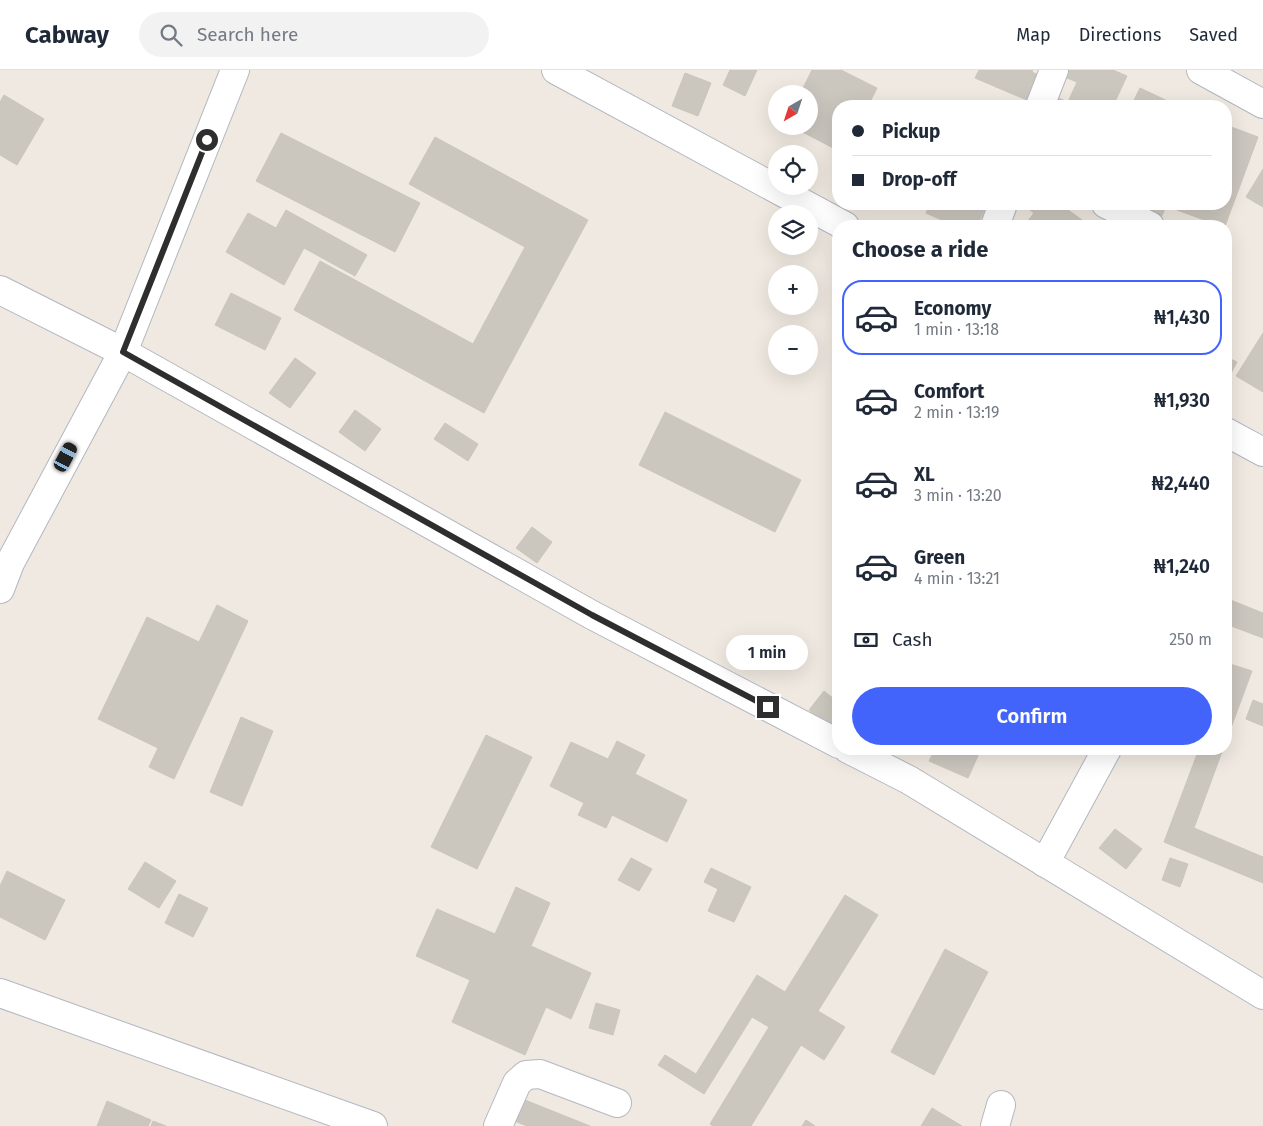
<!DOCTYPE html>
<meta charset="utf-8">
<style>
body{margin:0;font-family:"Fira Sans",sans-serif;background:#f2f2f3;color:#1f2937;height:100vh;display:flex;flex-direction:column;font-size:19px;white-space:nowrap}
*{box-sizing:border-box;margin:0}
p{font-size:16px;color:#747a83}
.icon{flex:none;width:28px;height:28px;fill:none;stroke:currentColor;stroke-width:2;stroke-linecap:round;stroke-linejoin:round}
.map{position:relative;flex:1;overflow:hidden}
.sheet{position:absolute;left:832px;top:150px;width:400px;height:535px;display:flex;flex-direction:column;background:#fff;border-radius:20px;box-shadow:0 5px 20px #0002}
.sheet>*{flex:none}
.guide{position:absolute;left:832px;top:30px;width:400px;height:110px;border-radius:20px;box-shadow:0 5px 20px #0002;display:grid;align-content:center;height:110px;padding:0 20px;background:#fff}
.needle{width:32px;rotate:219deg}
.controls{position:absolute;left:768px;top:15px;display:grid;gap:10px}
.controls a{display:grid;place-items:center;width:50px;height:50px;border-radius:50%;background:#fff;box-shadow:0 5px 20px #0002;font-size:25px}
.end{position:absolute;width:22px;height:22px;margin:-11px;border:6px solid #2e2e2e;background:#fff;box-shadow:0 0 0 2px #fff}
.from{border-radius:50%}
.bubble{position:absolute;height:35px;border-radius:18px;background:#fff;box-shadow:0 5px 20px #0002;font-size:16px;font-weight:600;line-height:35px;text-align:center}
.car{position:absolute;width:15px;height:30px;margin:-15px -8px;border-radius:6px;box-shadow:0 0 4px 1px #0007;background:linear-gradient(#222 24%,#8ab4d8 0 40%,#222 0 76%,#8ab4d8 0 86%,#222 0)}
.guide b{display:flex;align-items:center;gap:18px;height:48px;font-size:19px}
.guide b+b{border-top:1px solid #e0e1e3}
.guide i{width:12px;height:12px;background:#1f2937}
ul{padding:0;list-style:none}
li{display:flex;align-items:center;gap:15px;height:75px;margin:0 10px 8px;padding:0 10px;border:2px solid transparent;border-radius:20px}
li div{flex:1}
li b{display:block;font-size:19px}
li em{font-style:normal;font-weight:600}
li.active{border-color:#4264fb}
li>.icon{width:45px;height:45px;stroke-width:1.5}
h2{padding:0 20px;font-size:22px;line-height:60px}
.pay{display:flex;align-items:center;gap:12px;height:55px;padding:0 20px;font-size:19px}
.pay p{margin-inline-start:auto}
.primary-button{display:flex;gap:10px;margin-top:auto;padding:10px 20px}
.primary-button a{flex:1;height:58px;border-radius:30px;background:#4264fb;color:#fff;font-size:20px;font-weight:600;line-height:58px;text-align:center}
header{display:flex;align-items:center;gap:30px;box-sizing:border-box;height:70px;padding:0 25px;background:#fff;border-bottom:1px solid #e0e1e3}
header strong{font-size:24px}
nav{display:flex;gap:28px;margin-inline-start:auto;font-size:18px}
.search{width:350px;height:45px;background:#f2f2f3;display:flex;align-items:center;gap:12px;box-sizing:border-box;padding:0 18px;border-radius:28px;color:#747a83;font-size:19px}
.map>svg:first-child{display:block}
.building{fill:#cbc7bf;stroke:#cbc5ba}
.lines{fill:none;stroke-linecap:round;stroke-linejoin:round}
.minor-casing{stroke:#b4b7c1;stroke-width:30}
.minor{stroke:#fff;stroke-width:28}
.route{stroke:#2e2e2e;stroke-width:6}
</style>
<header>
<strong>Cabway</strong>
<div class="search"><svg class="icon" aria-label="search" viewBox="0 0 24 24"><circle cx="10" cy="10" r="6"/><path d="M15 15l6 6"/></svg>Search here</div>
<nav><a>Map</a><a>Directions</a><a>Saved</a></nav>
</header>
<div class="map">
<svg width="1263" height="1056" viewBox="0 0 1263 1056">
<rect width="100%" height="100%" fill="#efe9e1"/>
<!-- building -->
<g class="building">
<polygon points="730,0 757,0 745,26 723,15"/>
<polygon points="812,0 841,0 877,18 868,36 839,36 839,81 791,56 809,56 809,24 800,24"/>
<polygon points="979,0 1033,0 1032,2 1040,6 1029,31 975,8"/>
<polygon points="1064,0 1113,0 1127,6 1113,36 1052,36 1056,27 1068,32 1077,12 1062,6"/>
<polygon points="685,3 711,13 698,46 672,36"/>
<polygon points="1140,18 1178,36 1131,36"/>
<polygon points="4,25 44,49 17,95 0,85 0,32"/>
<polygon points="1226,55 1258,67 1225,156 1221,156 1177,140 1179,134 1226,134"/>
<polygon points="281,63 420,133 395,182 256,111"/>
<polygon points="435,67 588,150 484,343 294,240 320,191 473,274 525,177 409,114"/>
<polygon points="1263,99 1263,137 1246,127"/>
<polygon points="930,134 987,134 977,156 955,156 926,143"/>
<polygon points="1022,134 1060,134 1082,150 1078,156 1024,156 1034,143"/>
<polygon points="1130,134 1167,134 1161,148"/>
<polygon points="286,140 367,185 355,206 304,178 284,215 226,182 248,143 276,158"/>
<polygon points="231,223 281,248 265,280 215,255"/>
<polygon points="1263,263 1263,322 1236,306"/>
<polygon points="1226,287 1237,292 1226,313"/>
<polygon points="295,288 316,303 290,338 269,323"/>
<polygon points="355,340 381,359 365,381 339,362"/>
<polygon points="665,342 801,410 775,462 639,395"/>
<polygon points="445,353 478,374 468,391 434,369"/>
<polygon points="532,457 552,472 537,493 516,478"/>
<polygon points="1228,529 1263,543 1263,568 1226,554 1226,534"/>
<polygon points="217,535 248,551 174,709 149,697 158,678 98,649 147,547 199,572"/>
<polygon points="1230,594 1252,601 1226,671 1226,605"/>
<polygon points="824,621 839,633 839,665 809,640"/>
<polygon points="1253,630 1263,634 1263,656 1246,649"/>
<polygon points="241,647 273,661 242,736 210,722"/>
<polygon points="486,665 532,687 477,799 431,777"/>
<polygon points="617,671 645,685 635,704 687,730 667,772 612,745 606,758 578,745 584,733 550,716 571,672 608,689"/>
<polygon points="935,679 981,679 968,708 929,691"/>
<polygon points="1199,679 1223,679 1194,758 1263,787 1263,813 1164,772"/>
<polygon points="1115,759 1142,779 1126,799 1099,778"/>
<polygon points="631,788 652,799 639,821 618,810"/>
<polygon points="1170,788 1188,794 1180,817 1162,810"/>
<polygon points="145,792 176,811 159,838 128,819"/>
<polygon points="711,798 751,817 734,852 708,841 718,819 704,812"/>
<polygon points="7,801 65,830 45,870 0,847 0,816"/>
<polygon points="516,817 550,833 531,876 591,903 571,949 546,937 525,985 452,952 470,910 416,886 437,839 495,864"/>
<polygon points="179,824 208,838 193,867 165,853"/>
<polygon points="845,825 878,845 818,941 845,957 824,990 801,975 751,1056 713,1056 710,1054 769,957 752,947 704,1024 658,995 665,985 696,1004 757,905 785,922"/>
<polygon points="945,879 988,902 934,1005 891,982"/>
<polygon points="596,933 620,940 613,965 589,958"/>
<polygon points="520,1028 590,1056 527,1056 512,1050"/>
<polygon points="107,1031 151,1050 148,1056 97,1056"/>
<polygon points="932,1038 962,1056 921,1056"/>
<polygon points="806,1050 815,1056 802,1056"/>
<polygon points="153,1051 166,1056 151,1056"/>
</g>
<g class="lines">
<defs>
<g id="minor">
<polyline points="556,0 845,156"/>
<polyline points="1201,0 1263,34"/>
<polyline points="1040,36 1054,0"/>
<polyline points="1106,134 1150,156"/>
<polyline points="995,156 1003,134"/>
<polyline points="0,220 123,282 592,545 839,674"/>
<polyline points="1226,362 1263,382"/>
<polyline points="0,519 10,493 123,282 235,0"/>
<polyline points="848,679 909,710 1263,925"/>
<polyline points="1045,793 1107,679"/>
<polyline points="0,923 373,1056"/>
<polyline points="498,1056 517,1013 526,1005 540,1004 617,1033"/>
<polyline points="995,1056 1001,1035"/>
</g>
</defs>
<!-- minor casing -->
<use href="#minor" class="minor-casing"/>
<!-- minor -->
<use href="#minor" class="minor"/>
</g>
<g class="lines">
<!-- route -->
<polyline class="route" points="207,70 123,282 592,545 768,637"/>
</g>
</svg>
<div class="controls">
<a><svg class="needle" viewBox="-14 -14 28 28"><path d="M0-13l5 13h-10z" fill="#e53935"/><path d="M0 13l5-13h-10z" fill="#747a83"/></svg></a>
<a><svg class="icon" aria-label="locate" viewBox="0 0 24 24"><circle cx="12" cy="12" r="6"/><path d="M12 2v4M12 18v4M2 12h4M18 12h4"/></svg></a>
<a><svg class="icon" aria-label="layers" viewBox="0 0 24 24"><path d="M12 4l9 5-9 5-9-5zM3 14l9 5 9-5"/></svg></a>
<a>+</a>
<a>−</a>
</div>
<i class="end from" style="left:207px;top:70px"></i>
<i class="end" style="left:768px;top:637px"></i>
<div class="bubble" style="left:726px;top:565px;width:82px">1 min</div>
<i class="car" style="left:66px;top:387px;rotate:28deg"></i>
<div class="guide">
<b><i class="from"></i>Pickup</b>
<b><i></i>Drop-off</b>
</div>
<section class="sheet">
<h2>Choose a ride</h2>
<ul>
<li class="active"><svg class="icon" aria-label="car" viewBox="0 0 24 24"><path d="M5 17H2v-5l4-1 3-4h7l3 4 3 1v5h-3M9 17h6M6 11h13"/><circle cx="7" cy="17" r="2"/><circle cx="17" cy="17" r="2"/></svg><div><b>Economy</b><p>1 min · 13:18</p></div><em>₦1,430</em></li>
<li><svg class="icon" aria-label="car" viewBox="0 0 24 24"><path d="M5 17H2v-5l4-1 3-4h7l3 4 3 1v5h-3M9 17h6M6 11h13"/><circle cx="7" cy="17" r="2"/><circle cx="17" cy="17" r="2"/></svg><div><b>Comfort</b><p>2 min · 13:19</p></div><em>₦1,930</em></li>
<li><svg class="icon" aria-label="car" viewBox="0 0 24 24"><path d="M5 17H2v-5l4-1 3-4h7l3 4 3 1v5h-3M9 17h6M6 11h13"/><circle cx="7" cy="17" r="2"/><circle cx="17" cy="17" r="2"/></svg><div><b>XL</b><p>3 min · 13:20</p></div><em>₦2,440</em></li>
<li><svg class="icon" aria-label="car" viewBox="0 0 24 24"><path d="M5 17H2v-5l4-1 3-4h7l3 4 3 1v5h-3M9 17h6M6 11h13"/><circle cx="7" cy="17" r="2"/><circle cx="17" cy="17" r="2"/></svg><div><b>Green</b><p>4 min · 13:21</p></div><em>₦1,240</em></li>
</ul>
<div class="pay"><svg class="icon" aria-label="cash" viewBox="0 0 24 24"><path d="M3 7h18v10H3z"/><circle cx="12" cy="12" r="2"/></svg>Cash<p>250 m</p></div>
<div class="primary-button"><a>Confirm</a></div>
</section>
</div>
